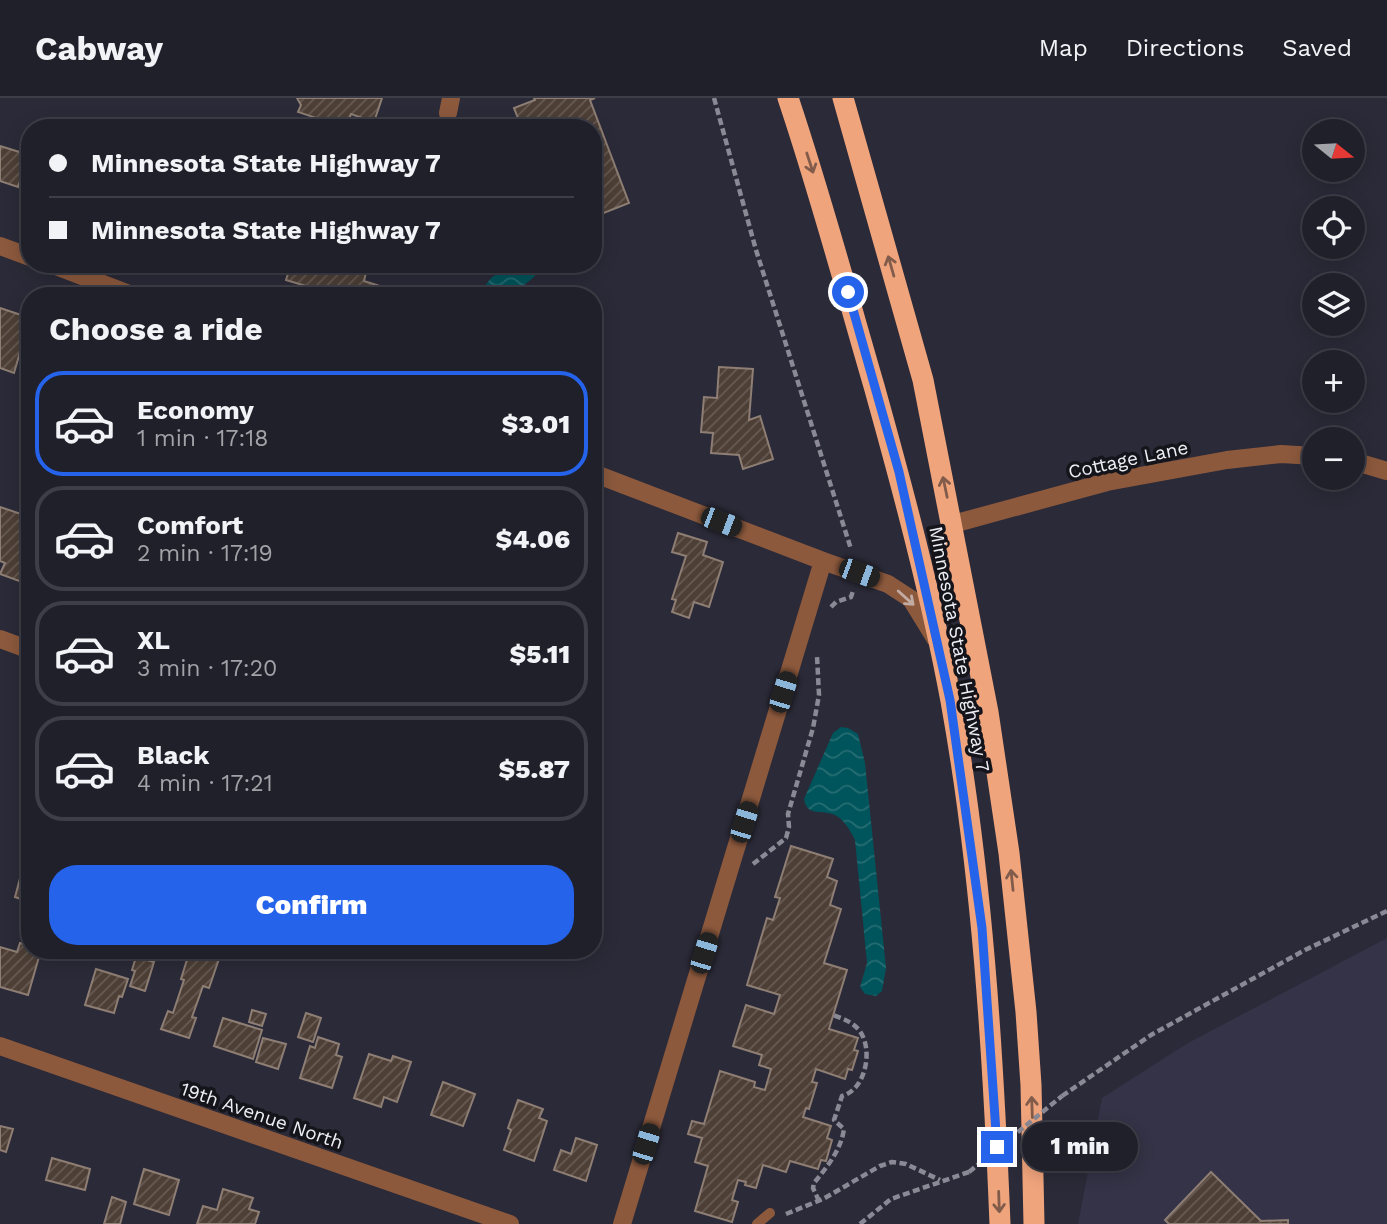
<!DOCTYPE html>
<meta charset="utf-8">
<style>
body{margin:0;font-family:"Work Sans",sans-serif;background:#282832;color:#f1f3f6;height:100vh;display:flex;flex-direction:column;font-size:26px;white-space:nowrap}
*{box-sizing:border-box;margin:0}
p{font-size:23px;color:#a2a3a8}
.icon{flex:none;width:38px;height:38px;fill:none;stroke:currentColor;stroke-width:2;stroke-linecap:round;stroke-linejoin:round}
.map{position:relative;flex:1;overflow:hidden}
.drawer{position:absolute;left:21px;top:189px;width:581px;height:672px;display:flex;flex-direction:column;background:#20202a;border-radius:28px;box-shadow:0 4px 18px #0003,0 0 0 2px #3d3e47}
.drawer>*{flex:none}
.hud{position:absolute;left:21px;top:21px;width:581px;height:154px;border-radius:28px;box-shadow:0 4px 18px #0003,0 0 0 2px #3d3e47;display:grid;align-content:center;height:154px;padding:0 28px;background:#20202a}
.needle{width:46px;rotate:108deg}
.controls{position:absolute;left:1302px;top:21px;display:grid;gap:14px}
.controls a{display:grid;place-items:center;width:63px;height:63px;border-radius:50%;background:#20202a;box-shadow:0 4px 18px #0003,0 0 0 2px #3d3e47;font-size:35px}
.end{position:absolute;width:32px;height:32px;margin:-16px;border:9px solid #2563eb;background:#fff;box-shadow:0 0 0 4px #fff}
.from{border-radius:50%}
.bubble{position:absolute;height:49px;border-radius:24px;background:#20202a;box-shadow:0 4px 18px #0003,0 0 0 2px #3d3e47;font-size:23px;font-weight:800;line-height:49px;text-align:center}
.car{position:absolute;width:21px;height:42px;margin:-21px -10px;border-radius:9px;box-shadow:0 0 5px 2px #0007;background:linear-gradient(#222 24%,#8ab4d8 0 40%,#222 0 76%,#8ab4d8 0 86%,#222 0)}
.hud b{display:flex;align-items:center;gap:24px;height:66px;font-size:26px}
.hud b+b{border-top:2px solid #3d3e47}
.hud i{width:18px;height:18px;background:#f1f3f6}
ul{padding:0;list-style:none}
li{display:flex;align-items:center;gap:21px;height:105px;margin:0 14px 10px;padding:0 14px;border:4px solid #3d3e47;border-radius:28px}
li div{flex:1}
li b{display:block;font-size:26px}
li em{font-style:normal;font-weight:800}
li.on{border-color:#2563eb}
li>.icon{width:63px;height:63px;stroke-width:1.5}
h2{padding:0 28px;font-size:32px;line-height:84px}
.action{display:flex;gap:14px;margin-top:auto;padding:14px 28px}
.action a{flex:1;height:80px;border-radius:28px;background:#2563eb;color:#fff;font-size:28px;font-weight:800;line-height:80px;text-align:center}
header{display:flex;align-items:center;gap:42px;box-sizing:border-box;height:98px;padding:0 35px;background:#20202a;border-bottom:2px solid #3d3e47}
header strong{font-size:33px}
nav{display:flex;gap:38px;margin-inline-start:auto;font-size:24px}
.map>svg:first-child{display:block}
.built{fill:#343347}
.water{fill:url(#water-waves)}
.building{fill:url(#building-hatch);stroke:#8e7e74;stroke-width:2}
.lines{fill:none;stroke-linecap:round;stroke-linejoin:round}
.path{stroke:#8a8995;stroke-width:4.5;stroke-dasharray:7 3.5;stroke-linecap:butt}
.lane{stroke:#8c593d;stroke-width:10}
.street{stroke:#8c593d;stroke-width:18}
.highway{stroke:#f0a47c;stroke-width:21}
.path-bridge{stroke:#8a8995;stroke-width:4.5;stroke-dasharray:7 3.5;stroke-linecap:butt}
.oneway{stroke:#825c4b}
.oneway2{stroke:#c2aba3}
.route{stroke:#2563eb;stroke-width:9}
.labels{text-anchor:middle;stroke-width:7;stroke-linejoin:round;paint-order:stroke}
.street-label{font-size:19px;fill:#eeeef7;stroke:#14141a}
</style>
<header>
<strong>Cabway</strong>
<nav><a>Map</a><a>Directions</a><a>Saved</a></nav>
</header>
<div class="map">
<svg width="1387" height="1126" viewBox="0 0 1387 1126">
<defs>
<pattern id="water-waves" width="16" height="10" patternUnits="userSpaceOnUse" patternTransform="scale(1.75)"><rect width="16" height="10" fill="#00545b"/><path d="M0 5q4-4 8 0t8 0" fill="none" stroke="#266d73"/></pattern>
<pattern id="building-hatch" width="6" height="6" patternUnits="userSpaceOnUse" patternTransform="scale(1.75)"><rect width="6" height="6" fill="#4d3f36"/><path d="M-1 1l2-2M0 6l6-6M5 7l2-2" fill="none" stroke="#675b54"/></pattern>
</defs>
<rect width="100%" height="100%" fill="#2b2a38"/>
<!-- built -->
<polygon class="built" points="1387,840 1387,1126 1078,1126 1102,1000 1188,945"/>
<!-- water -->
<g class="water">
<polygon points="517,166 530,166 535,178 523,188 518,198 483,198 482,191 492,179"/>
<path d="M841,629L848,630L858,636L865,665L886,870L882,893L876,898L865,896L860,889L867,865L855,742C850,732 843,719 832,716C819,712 807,718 804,701L833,635Z"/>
</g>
<!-- building -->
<g class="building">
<polygon points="297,0 382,0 374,24 351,16 346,30 298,14 301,7"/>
<polygon points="534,0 595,0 590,2 629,105 596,118 593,113 593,30 522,30 514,10 535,2"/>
<polygon points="0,48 29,57 18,89 0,83"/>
<polygon points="291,166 368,166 364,183 389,191 387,198 314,198 316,191 286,182"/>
<polygon points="0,210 30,220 14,275 0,270"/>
<polygon points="719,269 753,271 749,322 760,318 773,361 743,371 739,357 711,355 713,335 701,334 704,299 717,300"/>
<polygon points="0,409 30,419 30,440 24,456 30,458 30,460 22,484 0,476 5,465 0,463"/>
<polygon points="678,435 707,444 703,457 723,464 709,509 694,504 689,520 672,514 676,502 672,501 686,458 672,454"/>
<polygon points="791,748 833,761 827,779 837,783 830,807 841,811 824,865 847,872 829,931 858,940 854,952 858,953 852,972 848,971 845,981 816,971 812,984 817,985 809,1011 806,1010 803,1019 831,1028 827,1040 832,1042 826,1063 821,1062 818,1071 790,1063 786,1074 763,1067 756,1090 745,1087 746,1084 738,1082 732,1102 738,1104 732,1124 695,1113 708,1068 695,1064 702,1040 688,1036 692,1023 704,1026 720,973 755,984 754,989 765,992 771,971 759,967 762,957 733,948 746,907 774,916 780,897 747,887 767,820 773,822 780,800 775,799"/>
<polygon points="22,773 30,775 30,804 15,799"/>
<polygon points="20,845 30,848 30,852 41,852 28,897 0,889 0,849 17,854"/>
<polygon points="190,852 202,852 220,858 209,890 203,888 192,919 196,920 189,940 161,931 168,913 173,915 184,882 181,881"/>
<polygon points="136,859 154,864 145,893 130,888 135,873 132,872"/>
<polygon points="96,871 128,881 122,899 119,898 114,915 85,907"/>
<polygon points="252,912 266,916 262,928 249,924"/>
<polygon points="306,915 321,920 313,944 298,939"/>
<polygon points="223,920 262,932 253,961 214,948"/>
<polygon points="318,939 339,946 336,957 342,959 332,990 300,980 310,948 315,950"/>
<polygon points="263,940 286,946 278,971 256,964"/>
<polygon points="369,956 391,963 393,958 411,964 397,1004 384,999 381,1009 354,1000"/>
<polygon points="443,984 475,996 463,1028 431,1017"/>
<polygon points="518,1002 543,1011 539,1020 547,1023 534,1063 504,1052 511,1032 508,1030"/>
<polygon points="0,1028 13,1031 6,1054 0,1052"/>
<polygon points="576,1040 597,1047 586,1083 554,1072 561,1052 571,1056"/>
<polygon points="52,1060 90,1071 85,1092 46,1082"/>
<polygon points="144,1071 179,1082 169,1117 134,1106"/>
<polygon points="1211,1074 1261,1123 1288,1122 1288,1126 1169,1126 1165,1122"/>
<polygon points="223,1091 253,1100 249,1111 259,1114 255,1126 197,1126 203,1108 217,1112"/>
<polygon points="112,1099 126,1104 120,1126 104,1126"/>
</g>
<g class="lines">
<!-- path -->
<g class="path">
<polyline points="714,0 756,152 851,451"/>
<polyline points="831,509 836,504 851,499 853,493"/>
<polyline points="753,766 786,740 789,729 788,716 813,630 819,597 817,558"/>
<polyline points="1062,998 1151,937 1305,852 1387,813"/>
<path d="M819,1103L813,1090L814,1085C827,1069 841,1052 844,1031L834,1022L842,998C865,992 873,954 861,935C855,925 844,921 833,917"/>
<polyline points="786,1116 823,1101 880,1068 892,1064 906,1066 940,1082"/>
<polyline points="860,1126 891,1101 969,1074"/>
</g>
<!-- lane -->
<polyline class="lane" points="757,1126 770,1115"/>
<!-- street -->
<g class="street">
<polyline points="448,15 451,0"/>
<polyline points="0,148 30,159"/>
<polyline points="51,166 134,198"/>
<polyline points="1353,363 1387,373"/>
<polyline points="593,375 823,463 888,486 911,501 935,540"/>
<polyline points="953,426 1107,384 1227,362 1281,356 1314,358"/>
<polyline points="0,541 30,552"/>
<polyline points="0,948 510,1126"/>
<polyline points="622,1126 823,463"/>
</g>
<!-- highway -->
<g class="highway">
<path d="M788,0C820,95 846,192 874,288C903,392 931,496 951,603C982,775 993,951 1000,1126"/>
<polyline points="843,0 923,282 988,614 1009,755 1026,914 1031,987 1034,1126"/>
</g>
<!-- path-bridge -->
<polyline class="path-bridge" points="969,1074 1062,998"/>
</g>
<!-- one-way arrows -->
<defs><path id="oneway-shaft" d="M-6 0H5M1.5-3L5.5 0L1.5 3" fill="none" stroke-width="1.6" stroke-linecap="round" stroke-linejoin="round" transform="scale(1.75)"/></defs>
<g class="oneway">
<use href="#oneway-shaft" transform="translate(810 65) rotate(72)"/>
<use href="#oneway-shaft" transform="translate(891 168) rotate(-106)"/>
<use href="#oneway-shaft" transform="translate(945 389) rotate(-102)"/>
<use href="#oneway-shaft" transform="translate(1012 782) rotate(-96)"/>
<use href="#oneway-shaft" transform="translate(1032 1009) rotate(-92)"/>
<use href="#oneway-shaft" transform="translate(999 1104) rotate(88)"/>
</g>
<use class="oneway2" href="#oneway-shaft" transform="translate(906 500) rotate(42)"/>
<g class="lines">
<!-- route -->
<polyline class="route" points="848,194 899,374 950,602 982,830 997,1049"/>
</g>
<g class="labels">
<!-- street labels -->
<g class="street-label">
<text transform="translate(1128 361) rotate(-12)" y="7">Cottage Lane</text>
<text transform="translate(960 551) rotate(79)" y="7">Minnesota State Highway 7</text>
<text transform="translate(262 1017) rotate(19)" y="7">19th Avenue North</text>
</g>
</g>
</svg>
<div class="controls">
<a><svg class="needle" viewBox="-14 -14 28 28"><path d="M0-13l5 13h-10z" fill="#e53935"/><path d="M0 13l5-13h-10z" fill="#a2a3a8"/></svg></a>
<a><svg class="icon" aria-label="locate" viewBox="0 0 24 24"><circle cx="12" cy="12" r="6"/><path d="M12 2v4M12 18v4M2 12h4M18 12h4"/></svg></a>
<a><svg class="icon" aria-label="layers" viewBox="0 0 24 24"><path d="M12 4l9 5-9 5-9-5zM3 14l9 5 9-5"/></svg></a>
<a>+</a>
<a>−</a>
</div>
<i class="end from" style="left:848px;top:194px"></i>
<i class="end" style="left:997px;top:1049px"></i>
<div class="bubble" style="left:1022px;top:1024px;width:116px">1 min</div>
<i class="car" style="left:721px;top:424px;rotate:111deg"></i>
<i class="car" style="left:859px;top:475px;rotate:110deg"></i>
<i class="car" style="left:783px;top:594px;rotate:17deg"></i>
<i class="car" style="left:744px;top:724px;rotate:17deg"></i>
<i class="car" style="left:704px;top:855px;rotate:17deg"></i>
<i class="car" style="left:646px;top:1046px;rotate:17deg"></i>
<div class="hud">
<b><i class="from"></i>Minnesota State Highway 7</b>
<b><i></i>Minnesota State Highway 7</b>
</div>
<section class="drawer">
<h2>Choose a ride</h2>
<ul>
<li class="on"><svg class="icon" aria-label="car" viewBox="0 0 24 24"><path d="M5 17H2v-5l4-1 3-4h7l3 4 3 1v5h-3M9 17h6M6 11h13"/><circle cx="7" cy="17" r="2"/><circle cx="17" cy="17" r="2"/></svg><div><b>Economy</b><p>1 min · 17:18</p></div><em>$3.01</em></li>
<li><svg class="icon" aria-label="car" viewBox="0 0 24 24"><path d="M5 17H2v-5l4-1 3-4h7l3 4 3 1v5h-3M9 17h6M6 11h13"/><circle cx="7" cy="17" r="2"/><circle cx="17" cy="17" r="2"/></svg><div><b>Comfort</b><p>2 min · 17:19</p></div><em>$4.06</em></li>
<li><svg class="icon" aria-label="car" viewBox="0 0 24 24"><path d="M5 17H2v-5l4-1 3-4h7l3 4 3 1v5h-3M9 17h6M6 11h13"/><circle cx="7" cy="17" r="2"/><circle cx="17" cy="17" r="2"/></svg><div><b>XL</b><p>3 min · 17:20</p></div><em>$5.11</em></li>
<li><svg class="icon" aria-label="car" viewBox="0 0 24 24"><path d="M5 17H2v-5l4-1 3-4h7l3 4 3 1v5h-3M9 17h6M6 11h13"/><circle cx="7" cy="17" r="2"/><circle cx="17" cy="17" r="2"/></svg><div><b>Black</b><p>4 min · 17:21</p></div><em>$5.87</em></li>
</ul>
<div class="action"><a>Confirm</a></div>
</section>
</div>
